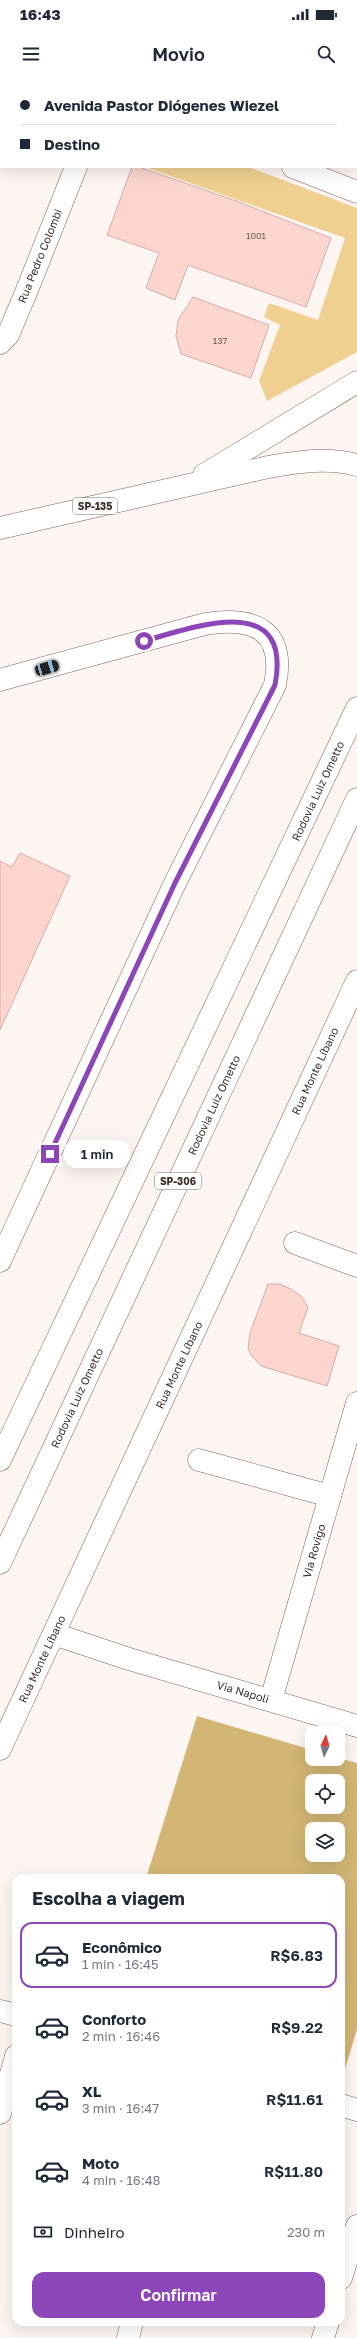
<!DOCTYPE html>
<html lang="pt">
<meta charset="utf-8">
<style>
body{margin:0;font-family:"Golos Text",sans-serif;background:#f6f6f7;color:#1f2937;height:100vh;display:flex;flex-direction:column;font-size:15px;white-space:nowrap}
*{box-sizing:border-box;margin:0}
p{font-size:13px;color:#747a83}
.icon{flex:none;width:22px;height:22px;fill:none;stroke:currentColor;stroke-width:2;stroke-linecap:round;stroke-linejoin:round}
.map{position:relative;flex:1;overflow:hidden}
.details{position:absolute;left:12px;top:1794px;width:333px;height:452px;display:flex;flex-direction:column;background:#fff;border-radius:12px;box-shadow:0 4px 16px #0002}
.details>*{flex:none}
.guide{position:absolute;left:0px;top:0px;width:357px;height:88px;box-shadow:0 4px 16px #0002;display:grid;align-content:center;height:88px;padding:0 20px;background:#fff}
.needle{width:26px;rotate:5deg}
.tools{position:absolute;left:305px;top:1646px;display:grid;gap:8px}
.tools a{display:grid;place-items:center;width:40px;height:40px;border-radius:8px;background:#fff;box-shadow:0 4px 16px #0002;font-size:20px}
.end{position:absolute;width:18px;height:18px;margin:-9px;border:5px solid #8d46b9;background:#fff;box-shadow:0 0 0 2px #fff}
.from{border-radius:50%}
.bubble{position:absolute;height:28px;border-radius:12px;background:#fff;box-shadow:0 4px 16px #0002;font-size:13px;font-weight:600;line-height:28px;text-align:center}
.car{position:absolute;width:12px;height:24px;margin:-12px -6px;border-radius:5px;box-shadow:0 0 3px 1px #0007;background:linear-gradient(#222 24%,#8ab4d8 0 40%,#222 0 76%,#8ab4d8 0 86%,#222 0)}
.guide b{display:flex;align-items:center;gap:14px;height:38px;font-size:15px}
.guide b+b{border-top:1px solid #e0e1e3}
.guide i{width:10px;height:10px;background:#1f2937}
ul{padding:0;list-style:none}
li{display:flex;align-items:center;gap:12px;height:66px;margin:0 8px 6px;padding:0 12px;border:2px solid transparent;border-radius:12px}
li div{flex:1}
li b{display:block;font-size:15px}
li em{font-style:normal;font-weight:600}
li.selected{border-color:#8d46b9}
li>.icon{width:36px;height:36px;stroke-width:1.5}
h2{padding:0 20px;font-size:18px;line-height:48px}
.pay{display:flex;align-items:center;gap:10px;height:44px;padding:0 20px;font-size:15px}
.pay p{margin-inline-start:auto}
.button{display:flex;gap:8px;margin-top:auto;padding:8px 20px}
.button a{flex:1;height:46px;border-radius:12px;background:#8d46b9;color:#fff;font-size:16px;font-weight:600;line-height:46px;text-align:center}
.status{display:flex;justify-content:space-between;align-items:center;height:28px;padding:0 20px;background:#fff;direction:ltr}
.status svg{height:11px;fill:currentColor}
header{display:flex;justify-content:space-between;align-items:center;height:52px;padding:0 20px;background:#fff;font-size:18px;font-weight:600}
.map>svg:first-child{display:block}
.green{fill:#efd091}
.forest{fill:#d3b575;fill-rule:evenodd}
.building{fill:#fdd5cf;stroke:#d3ada8}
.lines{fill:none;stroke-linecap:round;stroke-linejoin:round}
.street-casing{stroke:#826355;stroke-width:23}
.primary-casing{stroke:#826355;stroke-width:23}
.street{stroke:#fff;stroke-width:22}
.primary{stroke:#fff;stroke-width:22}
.route{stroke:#8d46b9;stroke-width:5}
.labels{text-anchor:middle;stroke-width:3;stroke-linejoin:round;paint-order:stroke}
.number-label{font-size:9px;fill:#6e5a53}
.shield{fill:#fff;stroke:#786f6a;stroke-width:1}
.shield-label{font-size:10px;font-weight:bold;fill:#3e312a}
.street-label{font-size:11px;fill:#3e312a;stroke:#fff}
</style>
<div class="status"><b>16:43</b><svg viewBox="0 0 49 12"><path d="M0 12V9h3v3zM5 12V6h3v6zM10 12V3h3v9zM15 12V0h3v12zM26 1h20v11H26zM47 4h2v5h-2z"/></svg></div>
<header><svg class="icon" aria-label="menu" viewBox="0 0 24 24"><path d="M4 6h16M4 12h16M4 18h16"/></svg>Movio<svg class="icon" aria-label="search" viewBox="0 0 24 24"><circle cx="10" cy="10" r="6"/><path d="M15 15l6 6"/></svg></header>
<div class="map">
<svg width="357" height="2258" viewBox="0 0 357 2258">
<rect width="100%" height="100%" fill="#fcf5f1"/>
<!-- green -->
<polygon class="green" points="145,87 249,87 357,128 357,272 267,321 259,301 280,245 264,237 269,223 318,240 345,158"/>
<!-- forest -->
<path class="forest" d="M197,1636L312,1670V1679L338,1678L357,1683V1949L341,2003V1798H146ZM312,1701H338V1727H312ZM312,1749H338V1775H312Z"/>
<!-- building -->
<g class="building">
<polygon points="132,87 139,87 236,121 331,158 306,227 188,185 175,220 146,208 159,173 107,155"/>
<polygon points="193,217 269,245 251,298 181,274 176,256 178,240"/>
<polygon points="20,773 70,796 0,950 0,781 12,787"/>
<polygon points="268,1204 279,1204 291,1209 301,1216 308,1227 299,1253 339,1266 327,1306 261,1286 251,1275 248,1268 250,1253"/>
</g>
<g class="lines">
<defs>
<g id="street">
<polyline points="72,0 74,1"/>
<polyline points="221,1 221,0"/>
<polyline points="293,87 357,112"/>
<polyline points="0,263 8,255 25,215 76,87"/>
<path d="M0,600L205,544C254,536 286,550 275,605L175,803L0,1181"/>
<polyline points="295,1163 357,1186"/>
<polyline points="199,1380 330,1416"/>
<polyline points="54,1554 129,1579 357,1646"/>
<polyline points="271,1620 357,1323"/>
<polyline points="0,1669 357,901"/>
<polyline points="0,1931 16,1935"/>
<polyline points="341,2025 357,2030"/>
<polyline points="0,2033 16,1976"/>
<polyline points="341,2198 357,2146"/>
<polyline points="128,2258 132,2242"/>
<polyline points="323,2258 328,2242"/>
</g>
<g id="primary">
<polyline points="204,395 357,302"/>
<path d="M0,448L268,387C298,382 327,377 357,385"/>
<polyline points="0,1380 357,628"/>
<polyline points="0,1483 357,719"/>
</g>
</defs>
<!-- street casing -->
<use href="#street" class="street-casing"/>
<!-- primary casing -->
<use href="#primary" class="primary-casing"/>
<!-- street -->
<use href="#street" class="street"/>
<!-- primary -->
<use href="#primary" class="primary"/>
</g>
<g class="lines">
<!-- route -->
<path class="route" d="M50,1074L175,803L275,605C293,510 194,547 144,561"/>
</g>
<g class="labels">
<!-- number labels -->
<g class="number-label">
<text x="256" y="159">1001</text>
<text x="220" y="264">137</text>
</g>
<!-- shield labels -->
<g class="shield">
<rect x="73" y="418" width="44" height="16" rx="3"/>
<rect x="155" y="1093" width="46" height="16" rx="3"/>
</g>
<g class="shield-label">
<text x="95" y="430">SP-135</text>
<text x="178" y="1105">SP-306</text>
</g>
<!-- street labels -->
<g class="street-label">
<text transform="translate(40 176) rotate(-68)" y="4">Rua Pedro Colombi</text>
<text transform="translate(318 711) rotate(-65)" y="4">Rodovia Luiz Ometto</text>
<text transform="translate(315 991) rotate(-65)" y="4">Rua Monte Líbano</text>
<text transform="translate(214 1025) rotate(-65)" y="4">Rodovia Luiz Ometto</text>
<text transform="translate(179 1285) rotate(-65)" y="4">Rua Monte Líbano</text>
<text transform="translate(77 1318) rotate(-65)" y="4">Rodovia Luiz Ometto</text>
<text transform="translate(314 1471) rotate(-74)" y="4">Via Rovigo</text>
<text transform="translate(42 1579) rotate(-65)" y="4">Rua Monte Líbano</text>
<text transform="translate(243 1612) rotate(16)" y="4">Via Napoli</text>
</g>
</g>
</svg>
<div class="tools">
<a><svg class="needle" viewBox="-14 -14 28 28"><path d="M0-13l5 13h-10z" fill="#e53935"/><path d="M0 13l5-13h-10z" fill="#747a83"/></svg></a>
<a><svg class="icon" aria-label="locate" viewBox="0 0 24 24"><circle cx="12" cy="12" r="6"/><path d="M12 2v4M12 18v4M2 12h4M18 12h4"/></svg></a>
<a><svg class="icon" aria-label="layers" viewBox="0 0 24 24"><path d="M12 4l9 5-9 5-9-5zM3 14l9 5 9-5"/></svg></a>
</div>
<i class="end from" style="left:144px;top:561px"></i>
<i class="end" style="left:50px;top:1074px"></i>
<div class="bubble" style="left:64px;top:1060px;width:66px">1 min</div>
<i class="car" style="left:47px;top:588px;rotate:74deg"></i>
<div class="guide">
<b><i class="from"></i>Avenida Pastor Diógenes Wiezel</b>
<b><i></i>Destino</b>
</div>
<section class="details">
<h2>Escolha a viagem</h2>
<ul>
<li class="selected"><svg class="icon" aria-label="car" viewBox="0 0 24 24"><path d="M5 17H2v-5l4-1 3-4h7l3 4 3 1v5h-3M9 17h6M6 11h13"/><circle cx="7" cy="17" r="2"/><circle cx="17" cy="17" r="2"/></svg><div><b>Econômico</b><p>1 min · 16:45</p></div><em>R$6.83</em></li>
<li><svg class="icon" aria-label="car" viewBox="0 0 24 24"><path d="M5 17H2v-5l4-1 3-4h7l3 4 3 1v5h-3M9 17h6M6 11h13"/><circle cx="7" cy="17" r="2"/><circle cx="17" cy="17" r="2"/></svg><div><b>Conforto</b><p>2 min · 16:46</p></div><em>R$9.22</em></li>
<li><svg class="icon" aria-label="car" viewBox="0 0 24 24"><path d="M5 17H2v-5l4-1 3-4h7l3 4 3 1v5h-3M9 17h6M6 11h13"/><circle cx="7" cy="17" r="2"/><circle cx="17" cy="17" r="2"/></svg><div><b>XL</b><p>3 min · 16:47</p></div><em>R$11.61</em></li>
<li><svg class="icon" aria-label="car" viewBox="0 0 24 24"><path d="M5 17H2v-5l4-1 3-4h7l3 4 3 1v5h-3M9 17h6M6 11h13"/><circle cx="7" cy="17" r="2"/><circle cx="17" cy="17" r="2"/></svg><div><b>Moto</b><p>4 min · 16:48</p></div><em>R$11.80</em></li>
</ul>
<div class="pay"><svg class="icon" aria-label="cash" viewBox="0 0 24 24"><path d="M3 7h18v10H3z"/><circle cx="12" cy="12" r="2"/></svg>Dinheiro<p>230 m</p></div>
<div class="button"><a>Confirmar</a></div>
</section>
</div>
